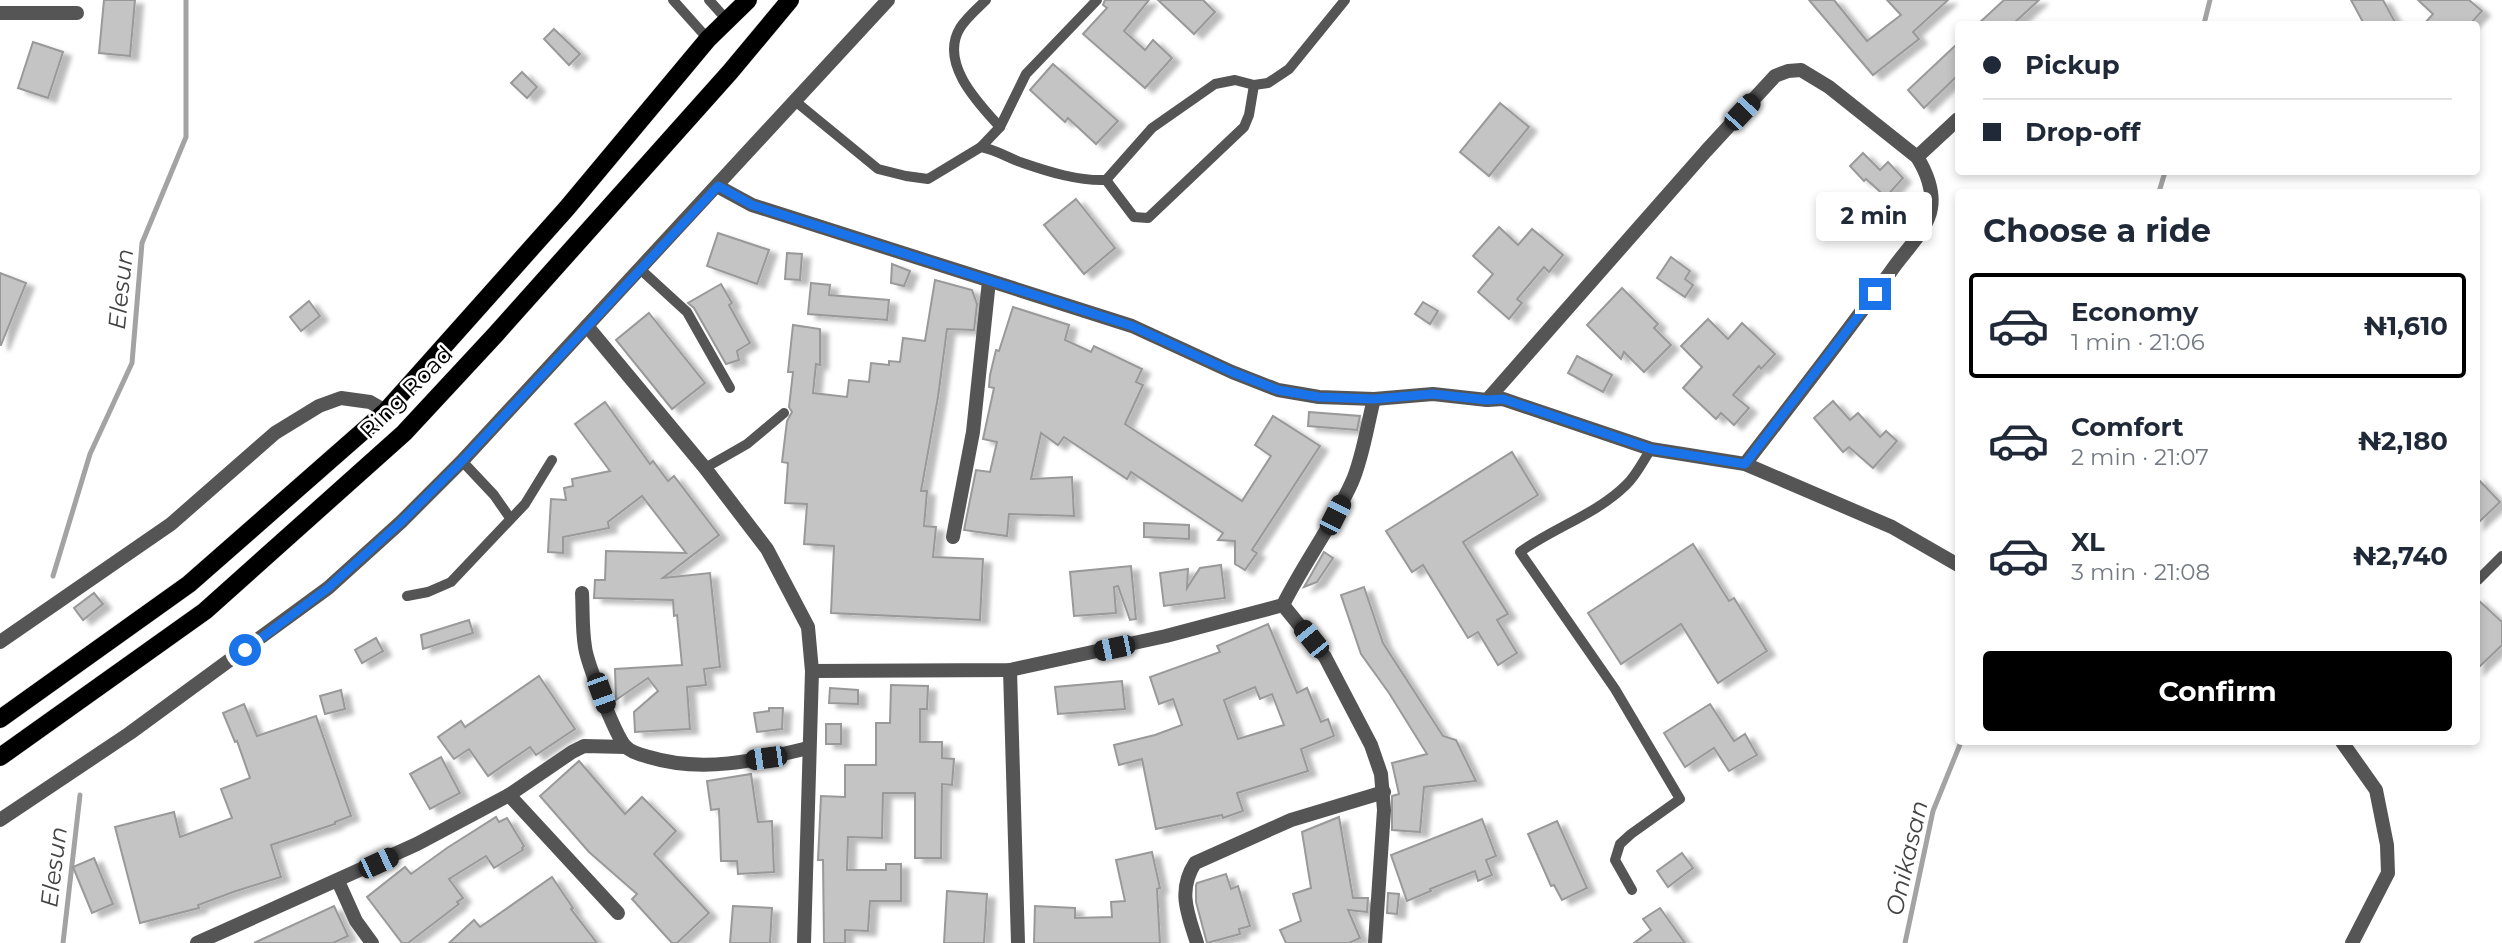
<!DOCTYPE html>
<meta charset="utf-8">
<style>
body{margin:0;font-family:Montserrat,sans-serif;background:#f2f2f3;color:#1f2937;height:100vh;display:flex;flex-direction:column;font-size:26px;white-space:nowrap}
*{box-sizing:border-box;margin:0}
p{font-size:23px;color:#747a83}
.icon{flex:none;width:38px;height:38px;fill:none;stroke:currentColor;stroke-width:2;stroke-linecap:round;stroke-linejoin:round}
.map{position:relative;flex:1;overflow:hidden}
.side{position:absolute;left:1955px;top:189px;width:525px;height:556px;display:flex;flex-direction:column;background:#fff;border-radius:7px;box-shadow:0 4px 10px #0003}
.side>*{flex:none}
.guide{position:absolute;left:1955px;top:21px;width:525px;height:154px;border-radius:7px;box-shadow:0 4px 10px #0003;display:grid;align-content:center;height:154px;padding:0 28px;background:#fff}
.end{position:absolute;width:32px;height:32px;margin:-16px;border:9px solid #1a73e8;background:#fff;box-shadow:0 0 0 4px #fff}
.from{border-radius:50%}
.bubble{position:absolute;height:49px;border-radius:7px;background:#fff;box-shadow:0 4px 10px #0003;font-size:23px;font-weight:700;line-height:49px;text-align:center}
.car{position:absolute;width:21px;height:42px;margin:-21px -10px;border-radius:9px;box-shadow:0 0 5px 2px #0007;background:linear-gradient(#222 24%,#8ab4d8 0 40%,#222 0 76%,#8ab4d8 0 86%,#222 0)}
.guide b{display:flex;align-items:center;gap:24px;height:66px;font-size:26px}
.guide b+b{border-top:2px solid #e0e1e3}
.guide i{width:18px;height:18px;background:#1f2937}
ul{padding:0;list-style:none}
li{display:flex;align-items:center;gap:21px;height:105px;margin:0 14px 10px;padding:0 14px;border:4px solid transparent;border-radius:7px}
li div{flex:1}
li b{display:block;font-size:26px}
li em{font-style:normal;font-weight:700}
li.active{border-color:#000}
li>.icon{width:63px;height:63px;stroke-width:1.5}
h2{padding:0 28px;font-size:32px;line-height:84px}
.cta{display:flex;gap:14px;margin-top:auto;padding:14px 28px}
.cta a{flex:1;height:80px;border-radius:7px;background:#000;color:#fff;font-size:28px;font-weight:700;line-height:80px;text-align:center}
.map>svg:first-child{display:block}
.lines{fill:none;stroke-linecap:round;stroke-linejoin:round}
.stream{stroke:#a3a3a3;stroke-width:5}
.building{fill:#c4c4c4;stroke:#999;stroke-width:2;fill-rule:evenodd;filter:url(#shadow)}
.primary-casing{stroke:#dbdbdb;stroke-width:19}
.lane{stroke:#555;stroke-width:10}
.street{stroke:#555;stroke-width:14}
.primary{stroke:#000;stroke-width:18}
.route{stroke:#1a73e8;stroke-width:9}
.labels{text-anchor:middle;stroke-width:5;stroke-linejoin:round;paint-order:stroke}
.street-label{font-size:23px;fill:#000;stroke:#fff}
.water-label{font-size:24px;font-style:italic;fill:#444;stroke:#fff}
</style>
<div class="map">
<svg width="2502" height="943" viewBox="0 0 2502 943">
<defs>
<filter id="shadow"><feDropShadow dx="8" dy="4.5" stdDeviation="2" flood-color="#0004"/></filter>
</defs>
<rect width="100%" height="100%" fill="#fff"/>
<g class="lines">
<!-- stream -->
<g class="stream">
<polyline points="2204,24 2210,0"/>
<polyline points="2159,192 2165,172"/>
<polyline points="53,576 90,454 132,363 142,243 186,137 186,0"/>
<polyline points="63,943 80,795"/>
<polyline points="1905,943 1933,811 1961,742"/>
</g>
</g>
<!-- building -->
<g class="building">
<polygon points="104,0 135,0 130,56 99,53"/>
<polygon points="1105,0 1149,0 1124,31 1145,50 1153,40 1172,58 1145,88 1083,34 1107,8 1103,5"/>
<polygon points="1158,0 1203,0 1215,12 1194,34"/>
<polygon points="1809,0 1834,0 1867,41 1901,15 1887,0 1948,0 1913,32 1919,39 1873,75"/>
<polygon points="2004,0 2039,0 2013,24 1978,24"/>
<polygon points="2351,0 2383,0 2396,24 2364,24"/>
<polygon points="2418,0 2469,0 2482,11 2470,24 2424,24 2433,14"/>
<polygon points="554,29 580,54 569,65 544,39"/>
<polygon points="33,42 63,52 48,98 18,88"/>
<polygon points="1958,43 1958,75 1924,108 1908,90"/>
<polygon points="1053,64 1118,121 1096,144 1068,118 1065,122 1030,90"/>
<polygon points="522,72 537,87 527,98 511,83"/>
<polygon points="1500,103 1529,127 1489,176 1460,152"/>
<polygon points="1863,153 1880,170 1888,162 1903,178 1886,197 1866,179 1864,181 1850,166"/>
<polygon points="1076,199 1115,248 1084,274 1044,225"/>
<polygon points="1499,227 1518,245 1532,229 1563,255 1549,272 1544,267 1517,299 1522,303 1509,319 1478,292 1493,274 1473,256"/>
<polygon points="718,233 769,250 757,284 707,266"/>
<polygon points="787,253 802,254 800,280 785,279"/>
<polygon points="1671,257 1690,271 1685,279 1693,285 1685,297 1657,278"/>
<polygon points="892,264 910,271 904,286 891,283"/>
<polygon points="0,273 26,283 1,345 0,345"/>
<polygon points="935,280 972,290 977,304 974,330 947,329 938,397 921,491 927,491 924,526 936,527 933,557 983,559 980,620 831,613 834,546 804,544 807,504 785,503 788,463 782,462 787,421 792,412 789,407 793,372 788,372 793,325 820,329 820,365 816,364 813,393 847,397 849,380 869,382 871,363 889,365 889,361 900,362 903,338 925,341"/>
<polygon points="811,283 830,285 829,295 889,300 887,320 808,314"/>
<polygon points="721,284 732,303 729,305 750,343 737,351 739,360 726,364 694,308 688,303"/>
<polygon points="1622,288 1658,324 1654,328 1671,345 1644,372 1624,352 1621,359 1587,325"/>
<polygon points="309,301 320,316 301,331 290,317"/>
<polygon points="1423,302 1438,311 1430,324 1415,314"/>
<polygon points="1013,307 1069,325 1065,340 1091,352 1094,346 1142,369 1136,382 1143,385 1125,424 1242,501 1271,456 1255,445 1273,416 1320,446 1252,550 1257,553 1245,570 1235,564 1235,541 1218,540 1223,533 1131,472 1127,479 1064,437 1058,445 1041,433 1031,479 1072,477 1074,516 1009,514 1007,536 964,530 976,470 990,472 997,442 983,439 994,388 989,387 990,375 996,350 999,351"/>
<polygon points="649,313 705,383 672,409 616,340"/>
<polygon points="1708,319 1728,339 1742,323 1775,354 1761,369 1759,366 1733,395 1749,408 1734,425 1721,413 1716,419 1683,388 1702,367 1681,346"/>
<polygon points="1577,356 1612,375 1603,392 1568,373"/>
<polygon points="1833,401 1850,420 1858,413 1880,437 1886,431 1897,441 1873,468 1849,447 1843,452 1814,418"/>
<polygon points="605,402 650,464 653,461 668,481 674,476 719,535 663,578 710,573 720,667 704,669 706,685 687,687 690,729 635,732 634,712 658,691 648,678 616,700 615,669 682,665 677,615 674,616 673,600 594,598 595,580 605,580 606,551 686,553 642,496 608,522 609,528 563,537 563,553 548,552 551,499 566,500 564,488 573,486 572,479 610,471 575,424"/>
<polygon points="1309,412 1360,416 1357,430 1308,426"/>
<polygon points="1512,452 1538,495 1463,542 1508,614 1497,620 1517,653 1498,665 1478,632 1468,638 1423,565 1412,572 1386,531"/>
<polygon points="2476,477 2500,502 2476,525"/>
<polygon points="1144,523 1189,525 1189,539 1144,537"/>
<polygon points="1693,544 1729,601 1734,598 1767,651 1718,683 1681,624 1621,664 1588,613"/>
<polygon points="1324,552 1333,558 1317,582 1304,587"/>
<polygon points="1221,565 1225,598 1164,606 1160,573 1188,569 1187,588 1200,568"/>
<polygon points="1131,566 1136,619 1130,620 1118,586 1114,587 1116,613 1074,616 1070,572"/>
<polygon points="1364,587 1383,643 1443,736 1456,740 1476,781 1424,787 1420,832 1392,830 1392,796 1399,794 1392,763 1427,754 1389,693 1361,654 1341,595"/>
<polygon points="94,593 103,604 83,620 74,608"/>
<polygon points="2476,598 2502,622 2502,645 2476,670"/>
<polygon points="469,620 473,633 423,649 421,635"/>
<path d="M1268,624L1297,693L1307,688L1321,722L1328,719L1334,736L1301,749L1308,771L1237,793L1243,811L1223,818L1222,815L1156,829L1142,759L1119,765L1114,745L1155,735L1182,725L1173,699L1159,704L1150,677L1220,652L1217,646ZM1255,687L1260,699L1272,694L1284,725L1238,739L1224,700Z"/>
<polygon points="376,638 383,651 362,663 355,650"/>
<polygon points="539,676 575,729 536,755 530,747 488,776 469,749 454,759 438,737 461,721 465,727"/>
<polygon points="1122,681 1125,709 1058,714 1055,687"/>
<polygon points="891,685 928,686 927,709 920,709 920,742 942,742 942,758 954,759 952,785 942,784 941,858 915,858 915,793 883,793 882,838 848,837 847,870 886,870 886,864 901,864 901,901 870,901 868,931 845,930 845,943 824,943 823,860 818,860 821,796 845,797 845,765 876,765 876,723 890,723"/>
<polygon points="830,688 858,690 858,704 829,703"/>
<polygon points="341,690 345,709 325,714 320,696"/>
<polygon points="244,704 257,736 316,716 351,816 335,822 335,824 271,845 281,877 236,891 198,905 199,908 140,923 115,827 174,812 180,837 232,818 221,789 250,778 237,741 235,742 223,713"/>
<polygon points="1710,704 1734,741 1745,734 1757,755 1729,771 1714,748 1685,767 1664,733"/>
<polygon points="769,708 783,708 782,729 757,732 754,713 769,711"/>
<rect x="826" y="724" width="15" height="20"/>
<polygon points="441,757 460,793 430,809 410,774"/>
<polygon points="579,761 625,814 642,797 676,831 654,854 709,913 677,943 672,943 632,899 637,894 589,852 540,796"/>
<polygon points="751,774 758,822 772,821 774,872 738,874 737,861 721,861 719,809 711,810 707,781"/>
<polygon points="496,817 499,822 507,818 524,846 522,848 523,850 494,868 486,856 449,879 463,898 457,902 459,904 408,943 402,943 367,897 405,867 411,874 447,848"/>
<polygon points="1339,817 1353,898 1368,898 1367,912 1348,910 1360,938 1349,943 1286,943 1280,930 1301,921 1293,894 1311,888 1302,832"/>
<polygon points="1482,819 1496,856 1486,860 1492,875 1478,881 1475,871 1430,889 1431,891 1407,901 1391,855"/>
<polygon points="1557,821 1587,888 1562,900 1554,885 1551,886 1528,834"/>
<polygon points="1152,852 1160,888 1157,889 1160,943 1034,943 1035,906 1075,908 1075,918 1112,917 1111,902 1125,901 1116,860"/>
<polygon points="1682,853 1693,868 1668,887 1657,871"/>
<polygon points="94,858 113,904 92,913 73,867"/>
<polygon points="1226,874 1231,889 1238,886 1250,926 1239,929 1240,934 1207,943 1196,902 1196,885 1197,883"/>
<polygon points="552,877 573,908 571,909 597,943 449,943 474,920 480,927"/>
<polygon points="947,891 987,894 984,943 944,943"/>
<polygon points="1388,893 1399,894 1397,914 1387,913"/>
<polygon points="334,906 348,936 333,943 254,943"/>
<polygon points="733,906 772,908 770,943 730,943"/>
<polygon points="1660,908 1685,943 1634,943 1651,930 1643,919"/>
</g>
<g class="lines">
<defs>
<g id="primary">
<polyline points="0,719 189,584 386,411 567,208 708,39 748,0"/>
<polyline points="0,757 205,611 404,433 496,334 730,72 790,0"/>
</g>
</defs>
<!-- primary casing -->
<use href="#primary" class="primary-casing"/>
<!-- lane -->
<g class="lane">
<polyline points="673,0 708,39"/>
<polyline points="709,0 727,20"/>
<path d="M986,0C977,9 967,17 960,28C939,63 978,103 1000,127"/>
<path d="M795,101L878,169L906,176L928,179L981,147C997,150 1008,158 1023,163C1049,172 1078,181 1106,180L1152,128L1215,84L1235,80L1254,85L1268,83L1289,69L1345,0"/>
<polyline points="981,147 1000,127 1026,74 1097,0"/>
<polyline points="1106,180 1134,217 1148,218 1244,127 1249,115 1254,85"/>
<polyline points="640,269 687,312 730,388"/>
<polyline points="462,461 494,495 510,518"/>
<polyline points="705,468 747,444 784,413"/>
<polyline points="2478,580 2502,556"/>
<polyline points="407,596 428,592 451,582 525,504 552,460"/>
<path d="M1632,890L1615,860L1620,844L1631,834L1680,799L1615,689L1520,552C1553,528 1597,514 1626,485C1636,476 1643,461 1651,449"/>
</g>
<!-- street -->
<g class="street">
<polyline points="0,13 77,13"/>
<polyline points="1917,157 1958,119"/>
<polyline points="717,186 752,205 1132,326 1232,372 1278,390 1319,397 1374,399 1433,394 1487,400 1503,399 1651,449 1745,464 1892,527 1958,565"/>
<polyline points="587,326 705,468 767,549 808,627 812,671 804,943"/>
<path d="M1487,400L1706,151L1775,76L1788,71L1801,70L1829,87L1917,157C1926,171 1934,191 1931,208C1928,229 1906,250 1894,267C1846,334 1795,399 1745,464"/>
<polyline points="953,537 973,432 989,281"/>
<path d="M582,593C583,611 582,629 585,647C587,663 615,734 625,746C630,752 641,755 649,757C701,773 756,761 808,748"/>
<polyline points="1283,605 1325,657 1371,745 1381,774 1384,810 1375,943"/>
<polyline points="0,642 171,524 275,433 319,406 341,398 370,402 386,411"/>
<polyline points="1010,670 1018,943"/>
<path d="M812,671L1010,670L1166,636L1283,605C1304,563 1332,526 1352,482C1363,457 1367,426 1374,399"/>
<polyline points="2342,742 2376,790 2387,845 2388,873 2352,943"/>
<polyline points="509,795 618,913"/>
<polyline points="0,820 130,733 328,588 401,522 462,461 888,0"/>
<polyline points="338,881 356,921 372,943"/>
<polyline points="197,943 417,844 509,795 572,752 584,746 626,747"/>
<path d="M1197,943C1188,914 1177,891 1195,863L1291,820L1384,792"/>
</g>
<!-- primary -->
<use href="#primary" class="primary"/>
</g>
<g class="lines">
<!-- route -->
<polyline class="route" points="245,650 328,588 401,522 462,461 718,186 752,205 1132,326 1232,372 1278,390 1319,397 1374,399 1433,394 1487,400 1503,399 1651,449 1745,464 1875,294"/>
</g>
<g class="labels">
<!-- street labels -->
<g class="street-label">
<text transform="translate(406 392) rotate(-45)" y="8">Ring Road</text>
</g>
<!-- water labels -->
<g class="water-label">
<text transform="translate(121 289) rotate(-84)" y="8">Elesun</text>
<text transform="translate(1907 858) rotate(-77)" y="8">Onikasan</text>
<text transform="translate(54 867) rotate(-83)" y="8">Elesun</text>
</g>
</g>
</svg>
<i class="end from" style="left:245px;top:650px"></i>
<i class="end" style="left:1875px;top:294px"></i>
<div class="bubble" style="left:1816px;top:192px;width:116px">2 min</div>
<i class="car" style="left:1742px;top:112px;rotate:43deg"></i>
<i class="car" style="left:1335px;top:515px;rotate:27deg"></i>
<i class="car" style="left:1311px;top:639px;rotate:321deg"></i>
<i class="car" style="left:1114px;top:648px;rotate:258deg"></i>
<i class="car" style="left:601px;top:693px;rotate:160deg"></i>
<i class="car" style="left:766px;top:758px;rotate:262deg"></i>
<i class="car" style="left:378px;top:863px;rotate:65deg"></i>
<div class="guide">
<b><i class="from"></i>Pickup</b>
<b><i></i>Drop-off</b>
</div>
<section class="side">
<h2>Choose a ride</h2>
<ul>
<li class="active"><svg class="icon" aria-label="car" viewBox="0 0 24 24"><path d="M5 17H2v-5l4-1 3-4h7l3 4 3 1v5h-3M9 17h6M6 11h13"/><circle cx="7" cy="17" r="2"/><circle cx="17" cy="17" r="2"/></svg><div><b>Economy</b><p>1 min · 21:06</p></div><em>₦1,610</em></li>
<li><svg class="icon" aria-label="car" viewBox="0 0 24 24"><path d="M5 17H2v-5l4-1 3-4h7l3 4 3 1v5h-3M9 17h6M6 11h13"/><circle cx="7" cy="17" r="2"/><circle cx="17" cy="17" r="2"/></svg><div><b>Comfort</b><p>2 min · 21:07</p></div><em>₦2,180</em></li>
<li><svg class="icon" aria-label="car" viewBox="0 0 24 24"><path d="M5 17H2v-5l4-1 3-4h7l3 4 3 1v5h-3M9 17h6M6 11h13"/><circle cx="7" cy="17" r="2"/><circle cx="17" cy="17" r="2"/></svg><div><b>XL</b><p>3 min · 21:08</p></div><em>₦2,740</em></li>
</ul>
<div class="cta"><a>Confirm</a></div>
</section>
</div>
